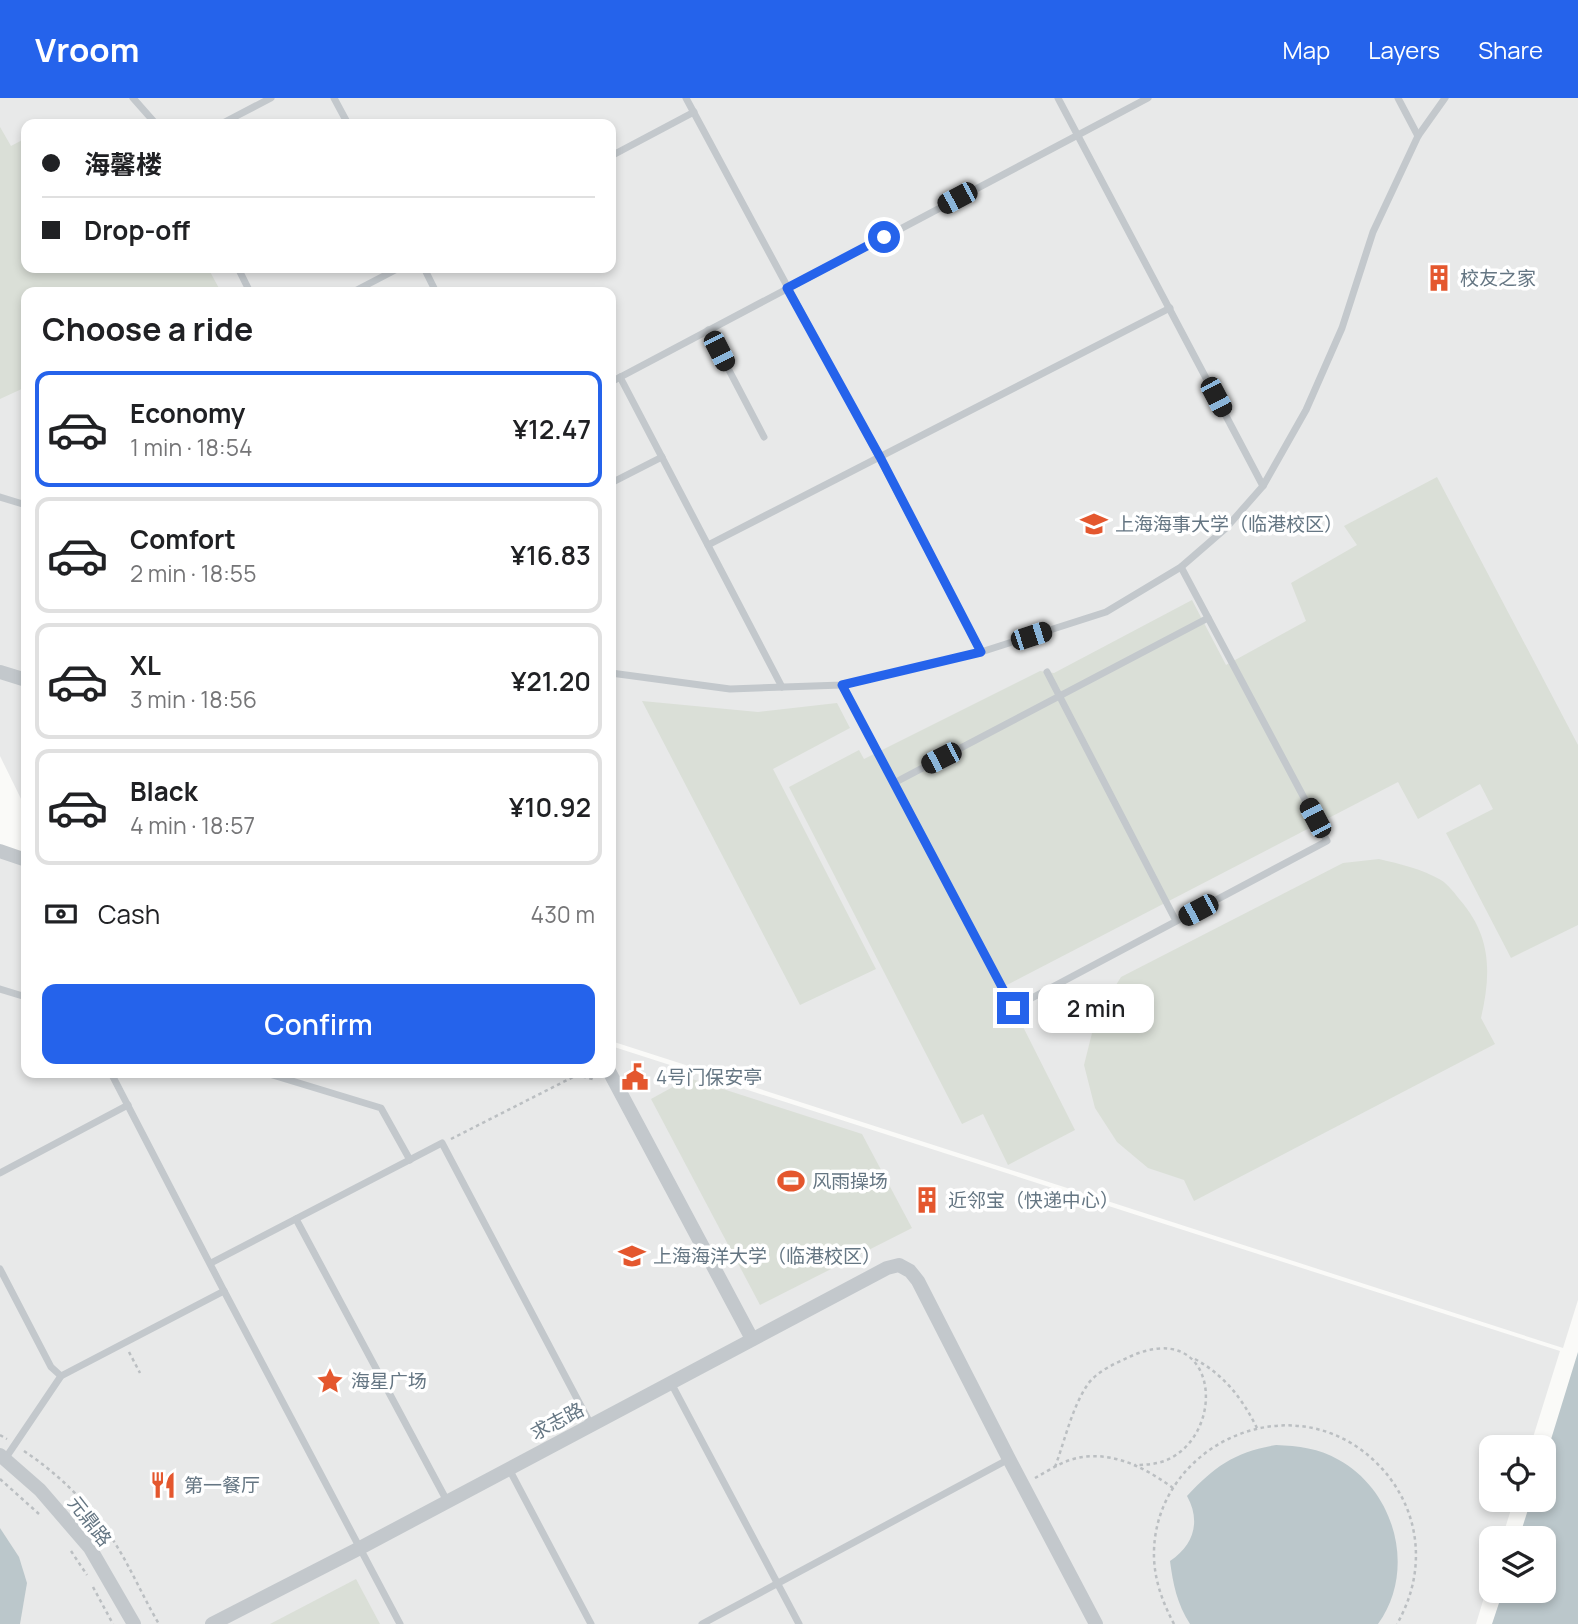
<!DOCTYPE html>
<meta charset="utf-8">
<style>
body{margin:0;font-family:Manrope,"Noto Sans SC",sans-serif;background:#f6f6f6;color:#202124;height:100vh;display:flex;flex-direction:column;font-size:26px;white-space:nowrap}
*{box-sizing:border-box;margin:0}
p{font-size:23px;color:#757577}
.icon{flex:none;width:38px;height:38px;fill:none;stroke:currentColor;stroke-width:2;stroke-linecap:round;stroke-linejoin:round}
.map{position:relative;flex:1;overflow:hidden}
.panel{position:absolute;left:21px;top:189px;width:595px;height:791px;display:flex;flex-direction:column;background:#fff;border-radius:14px;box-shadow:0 4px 10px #0003}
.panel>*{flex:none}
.top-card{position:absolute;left:21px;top:21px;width:595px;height:154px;border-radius:14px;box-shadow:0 4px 10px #0003;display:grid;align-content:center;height:154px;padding:0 21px;background:#fff}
.controls{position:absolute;left:1479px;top:1337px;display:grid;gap:14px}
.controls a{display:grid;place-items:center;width:77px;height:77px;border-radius:14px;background:#fff;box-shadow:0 4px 10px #0003;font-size:35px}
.end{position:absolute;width:32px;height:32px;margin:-16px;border:9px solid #2563eb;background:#fff;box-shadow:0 0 0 4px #fff}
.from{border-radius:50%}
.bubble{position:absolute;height:49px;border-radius:14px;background:#fff;box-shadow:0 4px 10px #0003;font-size:23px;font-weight:600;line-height:49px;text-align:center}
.car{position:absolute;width:21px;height:42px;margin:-21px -10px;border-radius:9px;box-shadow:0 0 5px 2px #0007;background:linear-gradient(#222 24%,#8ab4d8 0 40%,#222 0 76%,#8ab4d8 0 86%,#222 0)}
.top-card b{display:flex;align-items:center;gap:24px;height:66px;font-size:26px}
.top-card b+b{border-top:2px solid #e0e0e0}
.top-card i{width:18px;height:18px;background:#202124}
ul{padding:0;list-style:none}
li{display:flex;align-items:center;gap:21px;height:116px;margin:0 14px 10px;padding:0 7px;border:4px solid #e0e0e0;border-radius:14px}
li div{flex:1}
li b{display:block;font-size:26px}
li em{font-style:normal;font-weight:600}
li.selected{border-color:#2563eb}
li>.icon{width:63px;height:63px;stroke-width:1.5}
h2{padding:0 21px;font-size:32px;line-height:84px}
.pay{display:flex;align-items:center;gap:18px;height:77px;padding:0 21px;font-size:26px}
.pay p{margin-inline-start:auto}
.cta{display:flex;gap:14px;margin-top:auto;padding:14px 21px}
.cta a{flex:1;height:80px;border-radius:14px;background:#2563eb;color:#fff;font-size:28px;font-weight:600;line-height:80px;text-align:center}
header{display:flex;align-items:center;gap:42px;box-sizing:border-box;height:98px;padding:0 35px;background:#2563eb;color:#fff}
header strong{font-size:33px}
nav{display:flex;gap:38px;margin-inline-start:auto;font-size:24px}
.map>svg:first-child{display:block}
.built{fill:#e8e9e9;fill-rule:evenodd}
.green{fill:#dadfd7}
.water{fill:#bbc7cb}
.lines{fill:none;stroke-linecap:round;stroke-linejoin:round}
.path{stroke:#bbbfc2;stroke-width:2.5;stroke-dasharray:3.5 3.5;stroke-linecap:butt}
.lane{stroke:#c3c8cc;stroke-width:7}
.street{stroke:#c3c8cc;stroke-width:14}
.route{stroke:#2563eb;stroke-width:9}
.labels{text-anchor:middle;stroke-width:7;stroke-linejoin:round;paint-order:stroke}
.poi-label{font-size:19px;fill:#657683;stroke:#fff;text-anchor:start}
.street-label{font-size:19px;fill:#657683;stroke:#fff}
</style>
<header>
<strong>Vroom</strong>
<nav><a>Map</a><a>Layers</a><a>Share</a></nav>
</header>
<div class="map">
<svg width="1578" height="1526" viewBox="0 0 1578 1526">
<rect width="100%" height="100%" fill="#fafaf8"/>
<!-- built -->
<g class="built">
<path d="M0,0H1578V1202L1563,1250L611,943V194H26V711L0,658ZM26,26H611V170H26Z"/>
<polygon points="0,758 26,766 26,975 611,975 611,948 1560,1253 1530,1349 1491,1349 1491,1402 1514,1402 1502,1440 1491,1440 1491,1476 1476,1526 0,1526"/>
</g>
<!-- green -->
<g class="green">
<polygon points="0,29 11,48 26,40 26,170 208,170 221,194 26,194 26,289 0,301"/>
<polygon points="1437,379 1578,647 1578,827 1511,860 1446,735 1493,711 1480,686 1418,721 1398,684 1003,889 1075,1032 1008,1067 983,1016 962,1026 789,689 859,652 864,661 1040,573 1054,575 1192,502 1226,567 1306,523 1291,485 1357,447 1344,428"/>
<polygon points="642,603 758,614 837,605 850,630 773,671 876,871 800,907"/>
<path d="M1379,761C1400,766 1422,771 1441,782C1449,787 1455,796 1460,802C1492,839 1491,876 1481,920L1495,946L1194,1103L1184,1082L1148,1070L1117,1044L1095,1010L1084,967L1096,919L1121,879L1343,765Z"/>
<polygon points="689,980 862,1036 912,1130 760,1207 651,1001"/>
<polygon points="356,1481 380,1526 270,1526"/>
</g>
<!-- water -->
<g class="water">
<polygon points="1578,1254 1578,1526 1492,1526 1503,1493 1544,1493 1544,1440 1519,1440 1531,1402 1544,1402 1544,1364"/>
<path d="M1276,1347C1298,1348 1319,1350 1339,1362C1395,1393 1417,1472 1378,1526H1190C1177,1506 1173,1486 1170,1463C1194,1447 1201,1423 1187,1398C1215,1368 1235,1354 1276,1347Z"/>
<polygon points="0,1430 19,1459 27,1485 20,1526 0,1526"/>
</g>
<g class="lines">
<!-- path -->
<g class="path">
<polyline points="451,1041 577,977 596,982"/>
<polyline points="129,1254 140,1275"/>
<path d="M1195,1261C1224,1277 1242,1300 1257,1330"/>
<polyline points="0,1337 7,1341"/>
<path d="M24,1353C66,1381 102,1419 126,1464C137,1484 147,1506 159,1526"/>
<path d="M1055,1369C1065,1342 1071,1313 1086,1289C1095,1274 1114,1266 1129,1259C1216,1219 1228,1329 1171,1360C1160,1366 1147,1367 1135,1367"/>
<path d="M1035,1380C1046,1374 1058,1366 1070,1362C1107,1350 1143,1368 1173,1390"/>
<polyline points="0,1381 39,1416"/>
<polyline points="71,1453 87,1477"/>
<polyline points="93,1489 113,1526"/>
<path d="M1174,1526C1163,1505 1155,1484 1154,1460C1151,1360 1265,1294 1351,1345C1377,1361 1397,1384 1408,1413C1422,1451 1417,1491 1397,1526"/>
</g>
<!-- lane -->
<g class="lane">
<polyline points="133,0 156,26"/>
<polyline points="334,0 348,26"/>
<polyline points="686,0 879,359 981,554"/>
<polyline points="1058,0 1263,388"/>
<polyline points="1398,0 1418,38"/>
<polyline points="221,26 271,0"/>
<polyline points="611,58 694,14"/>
<polyline points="238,170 250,194"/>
<polyline points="424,170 436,194"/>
<polyline points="353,194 399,170"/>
<polyline points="708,232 764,339"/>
<polyline points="620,279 782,589"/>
<polyline points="611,284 1148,0"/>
<polyline points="611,385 662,359"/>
<polyline points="0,399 26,407"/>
<polyline points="708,447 1170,210"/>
<polyline points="1047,574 1176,823"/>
<polyline points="611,575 730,591 842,587 981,554 1106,514 1181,469 1226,430 1263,388 1306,312 1342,230 1373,134 1418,38 1445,0"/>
<polyline points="842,587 1013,910 1327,743 1181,469"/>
<polyline points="894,685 1208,520"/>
<polyline points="0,891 26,899"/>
<polyline points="111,975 224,1193"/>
<polyline points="266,975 381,1010 410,1062"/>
<polyline points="0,1075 128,1007"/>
<polyline points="296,1121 447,1403"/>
<polyline points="211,1165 442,1045 591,1327"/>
<polyline points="0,1171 51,1269 61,1278"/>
<polyline points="671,1285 799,1526"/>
<polyline points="5,1361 61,1278 224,1193 400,1526"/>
<polyline points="509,1371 591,1526"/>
<polyline points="702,1526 1009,1361"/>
</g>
<!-- street -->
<g class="street">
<polyline points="0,574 26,582"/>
<polyline points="0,753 26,762"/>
<polyline points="610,975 752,1241"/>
<polyline points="0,1357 40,1392 90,1450 134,1526"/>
<polyline points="212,1526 360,1450 887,1170 899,1167 910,1173 918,1183 1009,1361 1096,1526"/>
</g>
</g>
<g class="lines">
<!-- route -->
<polyline class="route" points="884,139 787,190 880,359 981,554 842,587 1013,910"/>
</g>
<!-- icons -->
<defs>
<symbol id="building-bare" viewBox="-9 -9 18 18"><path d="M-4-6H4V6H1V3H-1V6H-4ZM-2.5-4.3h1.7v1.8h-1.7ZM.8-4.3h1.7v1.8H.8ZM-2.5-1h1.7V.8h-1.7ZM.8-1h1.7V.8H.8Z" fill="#e4572e" stroke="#fff" stroke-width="2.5" paint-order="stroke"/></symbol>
<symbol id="university-bare" viewBox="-9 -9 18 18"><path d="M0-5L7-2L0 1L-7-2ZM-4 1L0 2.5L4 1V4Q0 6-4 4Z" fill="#e4572e" stroke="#fff" stroke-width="2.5" paint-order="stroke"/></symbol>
<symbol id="civic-bare" viewBox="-9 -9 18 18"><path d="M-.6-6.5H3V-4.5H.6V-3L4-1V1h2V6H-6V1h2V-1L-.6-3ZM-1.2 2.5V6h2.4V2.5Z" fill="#e4572e" stroke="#fff" stroke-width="2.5" paint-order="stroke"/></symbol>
<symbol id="stadium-bare" viewBox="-9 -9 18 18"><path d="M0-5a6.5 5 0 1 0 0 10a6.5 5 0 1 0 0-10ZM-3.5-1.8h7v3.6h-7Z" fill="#e4572e" stroke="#fff" stroke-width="2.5" paint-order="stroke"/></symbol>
<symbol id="sight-bare" viewBox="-9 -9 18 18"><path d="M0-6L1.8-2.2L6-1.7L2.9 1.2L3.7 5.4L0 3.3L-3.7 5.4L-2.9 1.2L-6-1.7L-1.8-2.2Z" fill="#e4572e" stroke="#fff" stroke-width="2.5" paint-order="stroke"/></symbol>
<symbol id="restaurant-bare" viewBox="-9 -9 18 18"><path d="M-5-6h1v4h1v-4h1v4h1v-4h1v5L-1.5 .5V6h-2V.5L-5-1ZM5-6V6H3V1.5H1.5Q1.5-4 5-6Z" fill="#e4572e" stroke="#fff" stroke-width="2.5" paint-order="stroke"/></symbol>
</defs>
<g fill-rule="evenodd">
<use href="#building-bare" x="1420" y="161" width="38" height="38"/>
<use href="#university-bare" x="1075" y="407" width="38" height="38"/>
<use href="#civic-bare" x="616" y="960" width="38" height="38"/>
<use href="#stadium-bare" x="772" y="1064" width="38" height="38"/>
<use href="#building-bare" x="908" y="1083" width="38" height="38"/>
<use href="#university-bare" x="613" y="1139" width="38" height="38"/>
<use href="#sight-bare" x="311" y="1264" width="38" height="38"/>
<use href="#restaurant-bare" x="144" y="1368" width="38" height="38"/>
</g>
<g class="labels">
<!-- poi labels -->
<g class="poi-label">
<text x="1460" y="187">校友之家</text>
<text x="1115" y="433">上海海事大学（临港校区）</text>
<text x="656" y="986">4号门保安亭</text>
<text x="812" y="1090">风雨操场</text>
<text x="948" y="1109">近邻宝（快递中心）</text>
<text x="653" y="1165">上海海洋大学（临港校区）</text>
<text x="351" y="1290">海星广场</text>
<text x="184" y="1394">第一餐厅</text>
</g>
<!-- street labels -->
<g class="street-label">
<text transform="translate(557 1323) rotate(-28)" y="7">求志路</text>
<text transform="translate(90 1423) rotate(52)" y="7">元鼎路</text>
</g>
</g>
</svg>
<div class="controls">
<a><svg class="icon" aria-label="locate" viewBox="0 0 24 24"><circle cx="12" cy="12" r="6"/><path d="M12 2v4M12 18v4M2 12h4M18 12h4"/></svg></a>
<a><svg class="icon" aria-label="layers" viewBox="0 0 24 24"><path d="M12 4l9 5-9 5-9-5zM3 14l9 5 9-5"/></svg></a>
</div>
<i class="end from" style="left:884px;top:139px"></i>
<i class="end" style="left:1013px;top:910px"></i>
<div class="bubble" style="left:1038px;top:886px;width:116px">2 min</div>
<i class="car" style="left:957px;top:100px;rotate:242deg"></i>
<i class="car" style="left:719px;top:253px;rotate:153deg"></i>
<i class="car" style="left:1216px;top:299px;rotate:152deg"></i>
<i class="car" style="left:1031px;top:538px;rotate:72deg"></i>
<i class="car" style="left:941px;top:660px;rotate:243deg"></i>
<i class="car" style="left:1315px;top:720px;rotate:332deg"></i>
<i class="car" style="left:1198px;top:812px;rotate:242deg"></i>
<div class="top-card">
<b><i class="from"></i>海馨楼</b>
<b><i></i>Drop-off</b>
</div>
<section class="panel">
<h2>Choose a ride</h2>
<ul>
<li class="selected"><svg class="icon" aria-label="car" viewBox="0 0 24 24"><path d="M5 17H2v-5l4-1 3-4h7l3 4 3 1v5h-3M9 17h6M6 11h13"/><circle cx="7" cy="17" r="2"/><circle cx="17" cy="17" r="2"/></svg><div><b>Economy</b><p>1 min · 18:54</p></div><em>¥12.47</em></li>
<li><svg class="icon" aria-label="car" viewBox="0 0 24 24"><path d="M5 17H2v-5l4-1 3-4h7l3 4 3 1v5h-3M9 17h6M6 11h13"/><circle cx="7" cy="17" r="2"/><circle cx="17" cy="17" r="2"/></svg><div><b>Comfort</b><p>2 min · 18:55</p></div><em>¥16.83</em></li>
<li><svg class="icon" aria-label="car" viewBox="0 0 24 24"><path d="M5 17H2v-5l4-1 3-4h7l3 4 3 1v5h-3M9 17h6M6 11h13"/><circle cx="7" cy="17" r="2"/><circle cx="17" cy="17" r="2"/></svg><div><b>XL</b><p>3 min · 18:56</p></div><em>¥21.20</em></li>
<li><svg class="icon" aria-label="car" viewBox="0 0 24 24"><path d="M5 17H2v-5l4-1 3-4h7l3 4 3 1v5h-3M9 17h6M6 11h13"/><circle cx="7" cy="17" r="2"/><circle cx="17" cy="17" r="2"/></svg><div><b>Black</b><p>4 min · 18:57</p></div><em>¥10.92</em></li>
</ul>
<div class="pay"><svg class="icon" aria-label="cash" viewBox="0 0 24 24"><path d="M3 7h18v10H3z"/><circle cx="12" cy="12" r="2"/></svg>Cash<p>430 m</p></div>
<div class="cta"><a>Confirm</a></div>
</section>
</div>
